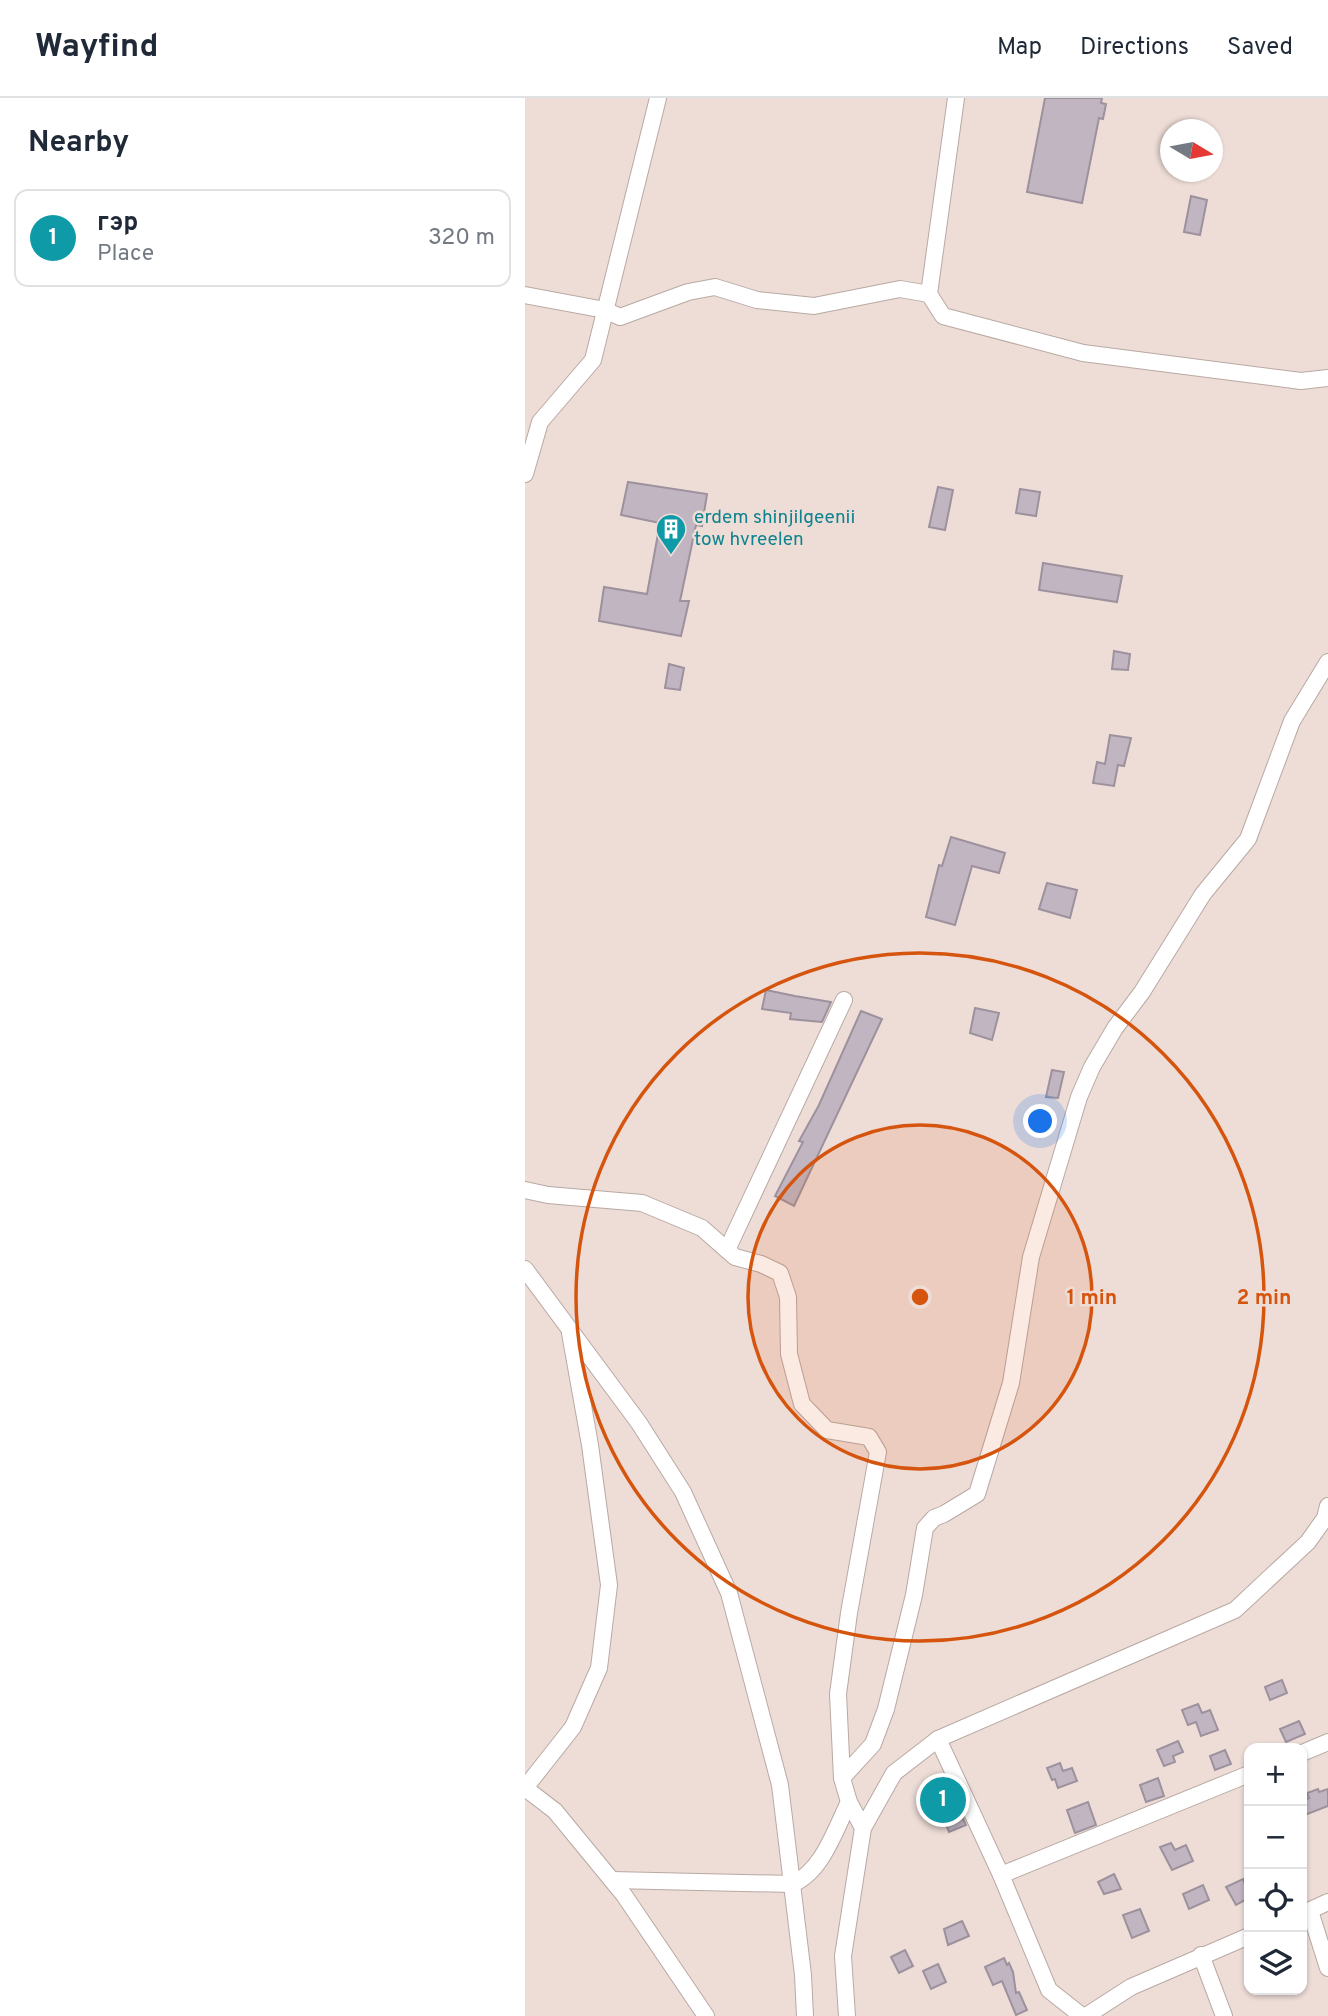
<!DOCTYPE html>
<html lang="en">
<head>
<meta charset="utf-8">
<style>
  :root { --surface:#fff; --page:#f2f2f3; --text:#1f2937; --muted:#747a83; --line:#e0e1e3; --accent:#2563eb }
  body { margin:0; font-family:Overpass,sans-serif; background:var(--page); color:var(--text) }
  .controls { position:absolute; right:21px; bottom:21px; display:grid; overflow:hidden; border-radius:14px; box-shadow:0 2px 5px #0004 }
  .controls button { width:63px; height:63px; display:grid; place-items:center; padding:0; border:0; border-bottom:2px solid var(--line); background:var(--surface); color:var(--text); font:35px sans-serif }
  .compass { position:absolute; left:635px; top:21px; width:63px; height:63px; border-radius:50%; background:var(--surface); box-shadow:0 2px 5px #0004; rotate:100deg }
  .you { position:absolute; left:516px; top:1024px; width:24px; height:24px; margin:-18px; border:5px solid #fff; border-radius:50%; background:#1a73e8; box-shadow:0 0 0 10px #1a73e833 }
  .badge { display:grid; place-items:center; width:46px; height:46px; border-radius:50%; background:var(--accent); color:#fff; font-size:23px; font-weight:700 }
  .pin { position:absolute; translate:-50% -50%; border:4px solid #fff; box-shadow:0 2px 7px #0006 }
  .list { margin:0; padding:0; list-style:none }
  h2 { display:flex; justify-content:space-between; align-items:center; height:91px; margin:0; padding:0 28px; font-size:30px }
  h2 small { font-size:23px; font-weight:400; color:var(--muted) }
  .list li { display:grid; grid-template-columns:46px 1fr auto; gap:21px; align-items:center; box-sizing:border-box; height:98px; margin:0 14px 14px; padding:0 14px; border:2px solid var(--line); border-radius:14px }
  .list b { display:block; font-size:26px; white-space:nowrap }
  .list p { margin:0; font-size:23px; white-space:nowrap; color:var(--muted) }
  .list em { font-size:23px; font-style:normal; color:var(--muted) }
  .icon { flex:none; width:38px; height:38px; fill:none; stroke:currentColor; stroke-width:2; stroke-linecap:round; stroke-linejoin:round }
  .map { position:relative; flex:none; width:803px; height:1918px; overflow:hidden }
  header { display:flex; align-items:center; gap:42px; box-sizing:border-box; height:98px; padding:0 35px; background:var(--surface); border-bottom:2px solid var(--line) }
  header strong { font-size:33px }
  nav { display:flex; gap:38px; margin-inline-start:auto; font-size:24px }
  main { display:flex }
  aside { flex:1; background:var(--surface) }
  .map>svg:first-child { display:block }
  .building { fill:#c0b5c1; stroke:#9c919c; stroke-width:2 }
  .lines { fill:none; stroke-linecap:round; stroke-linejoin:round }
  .minor-casing { stroke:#b9a9a3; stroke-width:18 }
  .minor { stroke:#fff; stroke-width:16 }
  .ring { fill:none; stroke:#d5540e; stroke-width:3.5 }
  .labels { text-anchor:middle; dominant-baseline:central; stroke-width:5; stroke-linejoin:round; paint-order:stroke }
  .culture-label { font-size:19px; fill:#0d838f; stroke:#eeddd7; text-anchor:start }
  .centre { fill:#d5540e; stroke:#eeddd7; stroke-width:3.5 }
  .ring-label { font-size:21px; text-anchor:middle; font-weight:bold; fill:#d5540e; stroke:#eeddd7; stroke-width:5; stroke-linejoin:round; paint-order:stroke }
</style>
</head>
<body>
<header>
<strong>Wayfind</strong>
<nav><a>Map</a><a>Directions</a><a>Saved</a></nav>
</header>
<main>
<aside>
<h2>Nearby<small></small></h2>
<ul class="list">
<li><span class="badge" style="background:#0f9aa8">1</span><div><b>гэр</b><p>Place</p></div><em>320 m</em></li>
</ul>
</aside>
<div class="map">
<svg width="803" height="1918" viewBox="0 0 803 1918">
  <rect width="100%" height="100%" fill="#eeddd7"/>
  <!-- building -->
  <g class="building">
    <polygon points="520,0 577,0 576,5 581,6 578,21 574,20 557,105 502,94"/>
    <polygon points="666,98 682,102 675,137 659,134"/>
    <polygon points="103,384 182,396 177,428 171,427 155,503 164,503 156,538 74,523 79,489 122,496 135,425 96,417"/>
    <polygon points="413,389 428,392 420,432 404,429"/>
    <polygon points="495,391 515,394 511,418 491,415"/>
    <polygon points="518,465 597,478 592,504 514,492"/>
    <polygon points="589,553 605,556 603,572 587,571"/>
    <polygon points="144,566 159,570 155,592 140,590"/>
    <polygon points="585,637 606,640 599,668 593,667 589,688 568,685 572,664 580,666"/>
    <polygon points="426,739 480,755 474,775 447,768 430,827 401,819 414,767 417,768"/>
    <polygon points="522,785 552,792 545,820 514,811"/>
    <polygon points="241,892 270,898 306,904 297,924 265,921 266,915 237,911"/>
    <polygon points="450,910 474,915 467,942 445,935"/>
    <polygon points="336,913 357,921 269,1108 250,1098 278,1044 274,1043 294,1007"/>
    <polygon points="527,972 539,974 533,1000 521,999"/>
    <polygon points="757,1582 762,1595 745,1602 740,1589"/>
    <polygon points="673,1606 677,1615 685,1612 693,1632 676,1638 671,1624 663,1627 657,1612"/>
    <polygon points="774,1623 780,1636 761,1644 755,1631"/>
    <polygon points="653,1643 658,1654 648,1658 650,1664 639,1668 632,1652"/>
    <polygon points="700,1652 706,1666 690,1672 685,1658"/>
    <polygon points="535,1665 538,1673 547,1670 552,1683 533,1690 530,1681 527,1682 522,1670"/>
    <polygon points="633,1680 639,1698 621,1704 615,1687"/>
    <polygon points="793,1691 794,1694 803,1691 803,1708 777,1718 777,1703 784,1700 782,1695"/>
    <polygon points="418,1695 424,1699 430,1712 433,1710 441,1727 424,1734 412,1703 413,1699"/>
    <polygon points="563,1704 571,1727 550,1735 542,1712"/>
    <polygon points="646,1745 650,1752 661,1747 668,1763 647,1772 635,1749"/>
    <polygon points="589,1776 596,1791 579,1796 573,1784"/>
    <polygon points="718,1781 724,1794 724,1800 711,1807 701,1789"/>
    <polygon points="678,1787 684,1802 664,1811 658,1796"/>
    <polygon points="615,1811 624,1833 607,1840 598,1817"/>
    <polygon points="437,1823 444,1838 423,1847 419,1831"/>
    <polygon points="380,1852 388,1868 374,1875 366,1859"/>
    <polygon points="479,1860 482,1867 484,1865 488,1874 491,1895 494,1894 502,1912 491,1917 477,1883 468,1887 460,1869"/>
    <polygon points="413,1866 421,1884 406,1891 398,1873"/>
  </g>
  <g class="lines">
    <!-- minor casing -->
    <g class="minor-casing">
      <g id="minor">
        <polyline points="431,0 404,196 418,218 558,255 776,283 803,280"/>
        <polyline points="0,197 80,212 95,219 163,194 190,189 232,202 289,208 375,191 404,196"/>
        <polyline points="0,376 15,324 68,262 133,0"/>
        <polyline points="0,1092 23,1097 117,1105 177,1130 210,1159 236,1166 255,1175 263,1199 264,1256 277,1306 302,1332 344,1339 353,1354 324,1515 313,1596 317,1680 324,1704 338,1730"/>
        <polyline points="202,1152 319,902"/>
        <polyline points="0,1171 114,1325 158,1394 204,1495 255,1687 278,1877 280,1918"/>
        <polyline points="413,1641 476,1777 524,1892 557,1918"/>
        <polyline points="777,1655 803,1644"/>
        <polyline points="317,1680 348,1646 361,1611 389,1497 400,1430 409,1420 419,1416 452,1396 486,1285 506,1159 554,999 567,969 590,930 617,894 678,796 723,741 767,623 803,564"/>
        <polyline points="0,1690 48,1629 74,1570 84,1487 65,1347 45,1235"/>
        <polyline points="0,1690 30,1713 99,1797 181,1918"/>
        <polyline points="476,1777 724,1676"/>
        <path d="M 87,1782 L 267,1786 C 297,1774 310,1732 324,1704"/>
        <polyline points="785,1813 803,1870"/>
        <polyline points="777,1816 803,1804"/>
        <polyline points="676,1857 699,1918"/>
        <polyline points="322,1918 318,1858 338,1730 369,1675 413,1641 710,1512 783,1444 800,1420 803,1408"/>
        <polyline points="561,1918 606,1889 724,1838"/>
      </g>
    </g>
    <!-- minor -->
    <use href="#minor" class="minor"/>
  </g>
  <!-- distance rings -->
  <circle cx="395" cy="1199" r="172" fill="#d5540e" fill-opacity=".12"/>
  <g class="ring">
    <circle cx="395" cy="1199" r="172"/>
    <circle cx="395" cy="1199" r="344"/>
  </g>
  <!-- icons -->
  <defs>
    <g id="building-pin" transform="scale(1.575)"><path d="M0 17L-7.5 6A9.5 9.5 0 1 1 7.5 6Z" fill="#0f9aa8" stroke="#eeddd7"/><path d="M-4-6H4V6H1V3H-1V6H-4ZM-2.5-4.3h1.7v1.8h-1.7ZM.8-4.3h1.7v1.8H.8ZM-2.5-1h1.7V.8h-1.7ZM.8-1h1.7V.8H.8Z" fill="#fff"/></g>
  </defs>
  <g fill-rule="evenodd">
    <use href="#building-pin" x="146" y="431"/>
  </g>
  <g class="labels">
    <!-- culture labels -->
    <g class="culture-label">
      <text x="169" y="420">erdem shinjilgeenii<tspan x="169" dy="22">tow hvreelen</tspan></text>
    </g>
  </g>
  <circle cx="395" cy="1199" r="10" class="centre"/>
  <g class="ring-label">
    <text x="567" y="1206">1 min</text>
    <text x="739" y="1206">2 min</text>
  </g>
</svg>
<div class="controls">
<button>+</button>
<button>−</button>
<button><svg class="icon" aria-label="locate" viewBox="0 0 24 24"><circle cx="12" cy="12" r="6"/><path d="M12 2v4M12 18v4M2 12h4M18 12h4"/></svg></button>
<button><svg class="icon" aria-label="layers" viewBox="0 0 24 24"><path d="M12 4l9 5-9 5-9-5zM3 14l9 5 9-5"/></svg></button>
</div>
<svg class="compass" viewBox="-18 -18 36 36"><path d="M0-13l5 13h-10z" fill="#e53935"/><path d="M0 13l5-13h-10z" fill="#747a83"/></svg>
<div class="you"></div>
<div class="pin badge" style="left:418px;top:1702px;background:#0f9aa8">1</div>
</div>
</main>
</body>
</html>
